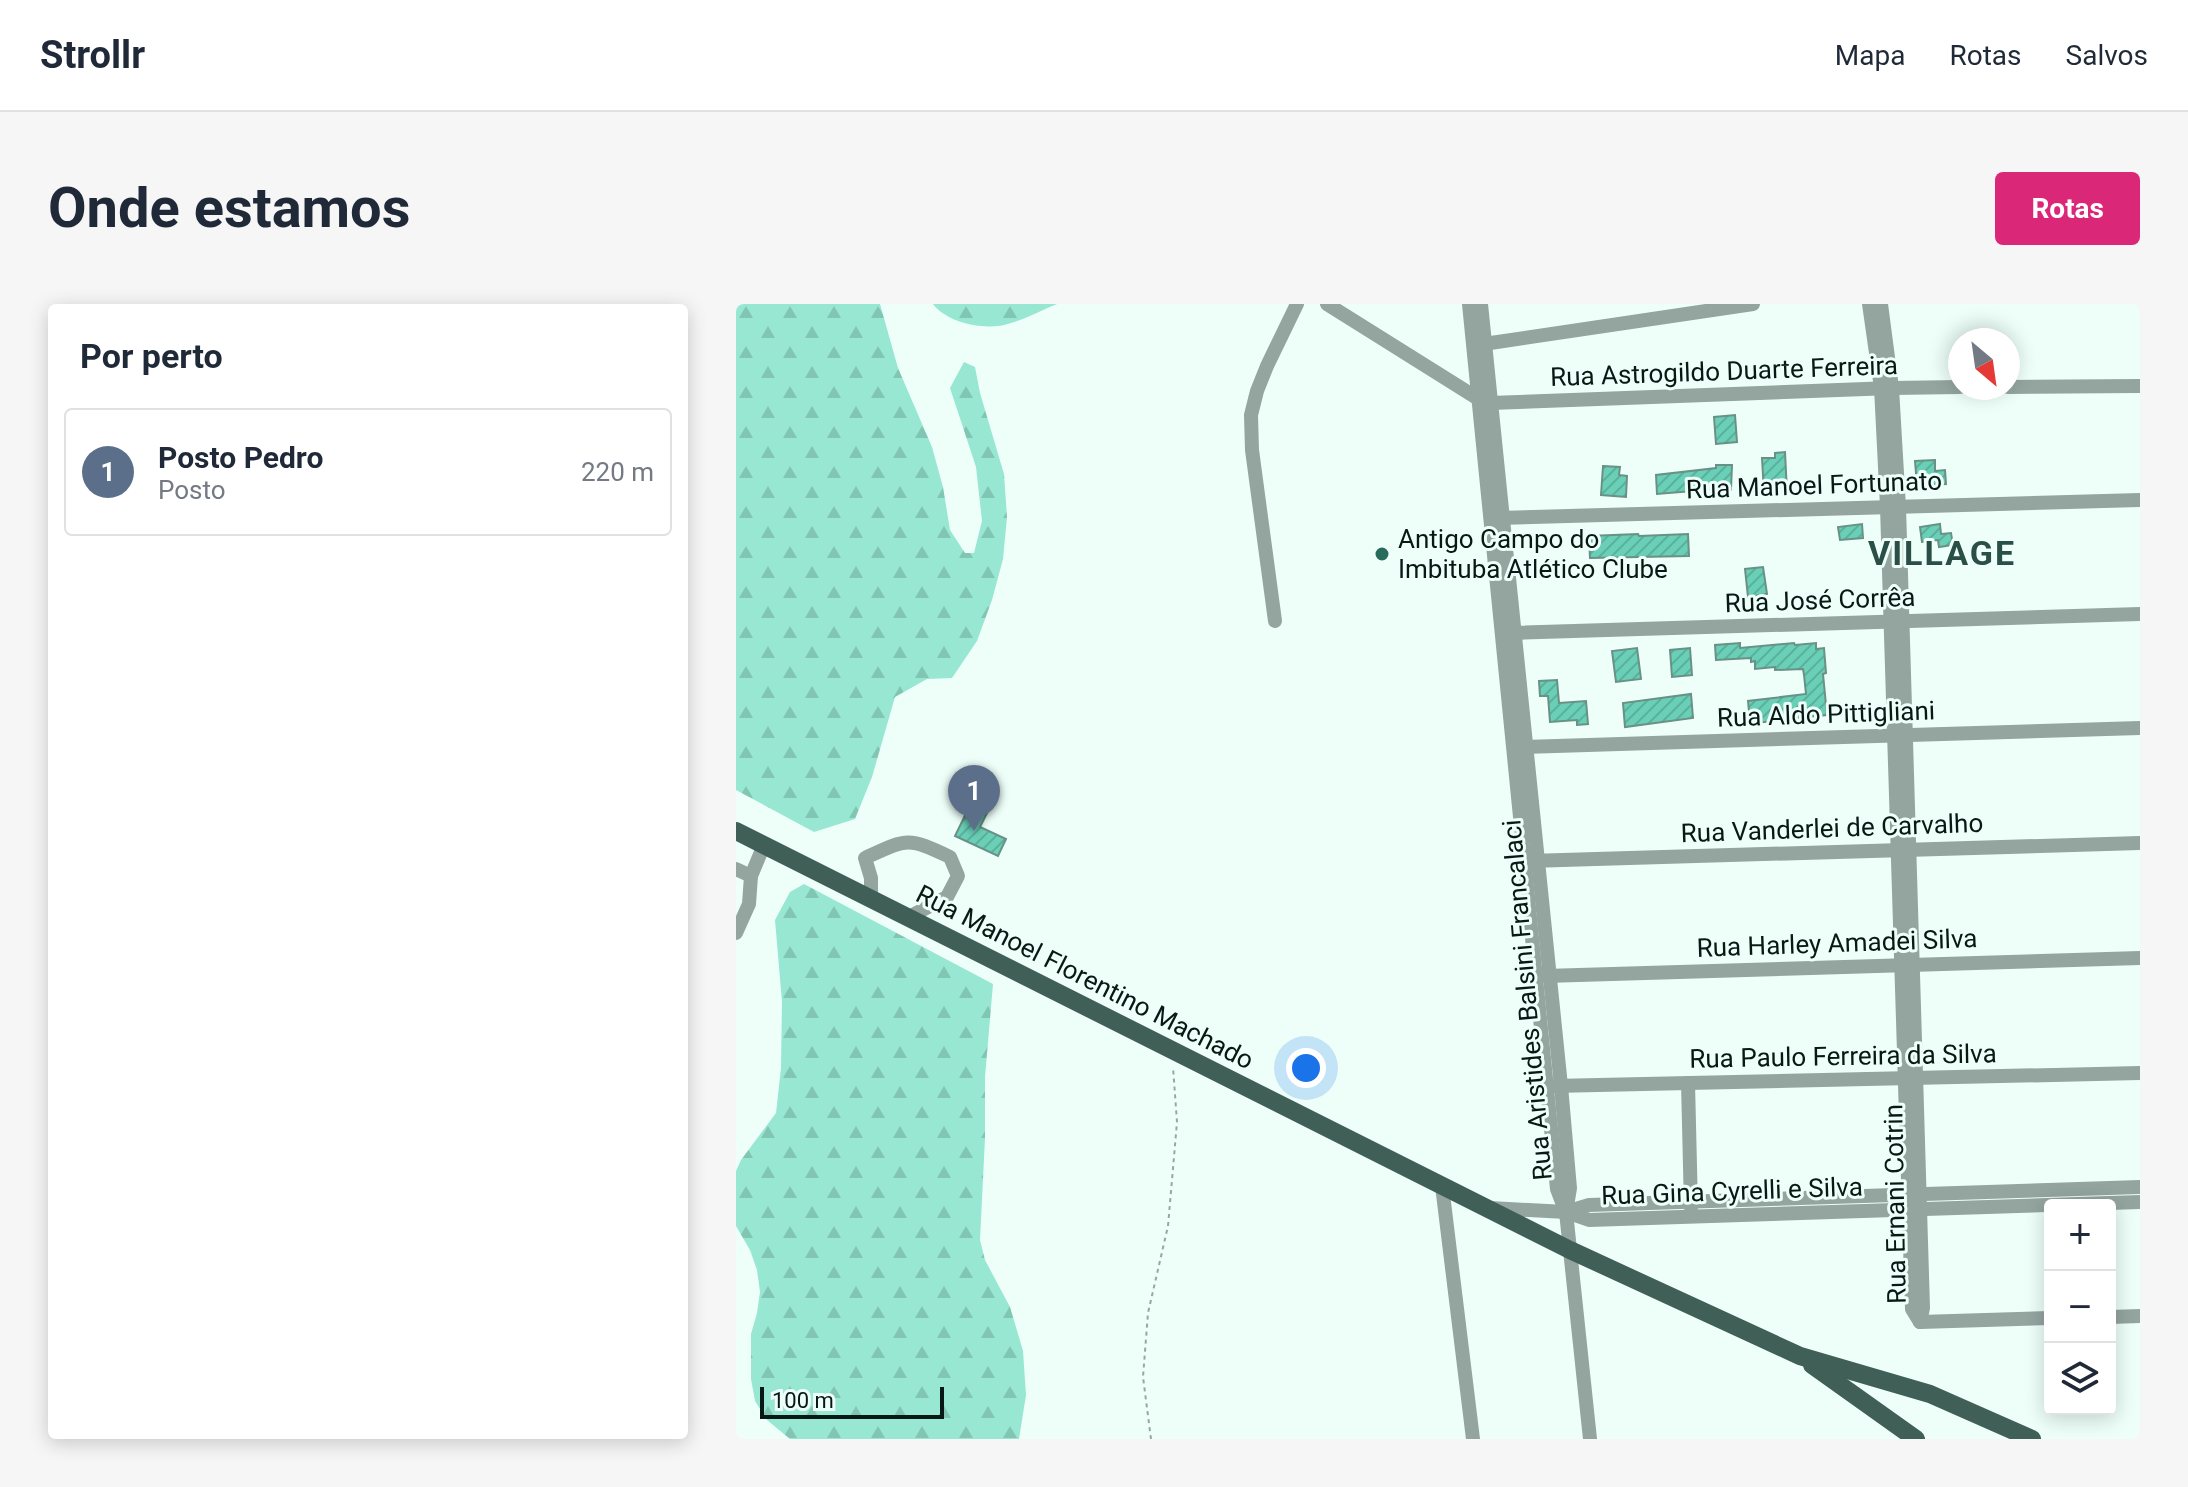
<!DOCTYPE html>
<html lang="pt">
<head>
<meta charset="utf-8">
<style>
  :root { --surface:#fff; --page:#f6f6f7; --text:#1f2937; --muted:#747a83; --line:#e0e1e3; --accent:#db2777 }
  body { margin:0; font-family:Roboto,sans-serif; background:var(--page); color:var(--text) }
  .controls { position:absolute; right:24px; bottom:24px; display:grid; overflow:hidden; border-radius:8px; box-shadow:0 4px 20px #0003 }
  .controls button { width:72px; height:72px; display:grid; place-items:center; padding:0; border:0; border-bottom:2px solid var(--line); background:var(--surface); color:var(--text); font:40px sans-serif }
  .compass { position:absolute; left:1212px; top:24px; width:72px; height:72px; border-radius:50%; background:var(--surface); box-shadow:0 4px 20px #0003; rotate:151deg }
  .scale { position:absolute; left:24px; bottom:20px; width:184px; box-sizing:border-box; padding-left:8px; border:4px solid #081814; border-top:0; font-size:22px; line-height:28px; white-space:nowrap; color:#081814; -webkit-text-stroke:6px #eefffa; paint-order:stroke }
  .you { position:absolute; left:570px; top:764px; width:28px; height:28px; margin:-20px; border:6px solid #fff; border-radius:50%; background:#1a73e8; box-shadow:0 0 0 12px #1a73e833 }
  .badge { display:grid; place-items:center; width:52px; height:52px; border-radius:50%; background:var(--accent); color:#fff; font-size:26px; font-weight:700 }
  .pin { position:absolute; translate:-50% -66px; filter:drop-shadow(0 2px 4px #0008) }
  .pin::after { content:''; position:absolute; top:42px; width:28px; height:24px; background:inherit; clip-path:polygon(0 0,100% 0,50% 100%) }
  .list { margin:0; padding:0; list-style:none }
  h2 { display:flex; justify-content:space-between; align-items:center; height:104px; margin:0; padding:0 32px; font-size:34px }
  h2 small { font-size:26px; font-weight:400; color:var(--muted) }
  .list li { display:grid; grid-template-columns:52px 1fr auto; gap:24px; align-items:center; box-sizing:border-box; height:128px; margin:0 16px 16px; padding:0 16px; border:2px solid var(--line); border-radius:8px }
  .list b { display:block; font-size:30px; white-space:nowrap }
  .list p { margin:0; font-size:26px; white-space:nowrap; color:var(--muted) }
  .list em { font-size:26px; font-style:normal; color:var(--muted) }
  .icon { flex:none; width:44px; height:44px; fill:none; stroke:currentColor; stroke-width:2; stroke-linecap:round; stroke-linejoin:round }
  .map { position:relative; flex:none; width:1404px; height:1135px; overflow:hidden; border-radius:8px }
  header { display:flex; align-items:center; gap:48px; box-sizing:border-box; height:112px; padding:0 40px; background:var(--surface); border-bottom:2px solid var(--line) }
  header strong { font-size:38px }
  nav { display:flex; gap:44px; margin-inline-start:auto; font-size:28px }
  .intro { display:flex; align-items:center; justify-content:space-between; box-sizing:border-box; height:192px; padding:0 48px }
  h1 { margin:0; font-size:56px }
  .button { padding:20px 36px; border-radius:8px; background:var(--accent); color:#fff; font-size:28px; font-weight:700 }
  main { display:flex; gap:48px; padding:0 48px }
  aside { flex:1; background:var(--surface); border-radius:8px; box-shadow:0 4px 20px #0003 }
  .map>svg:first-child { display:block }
  .forest { fill:url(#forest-firs) }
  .building { fill:url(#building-hatch); stroke:#699186; stroke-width:2 }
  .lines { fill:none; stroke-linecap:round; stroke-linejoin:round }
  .path { stroke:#96a7a2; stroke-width:2; stroke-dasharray:4 4; stroke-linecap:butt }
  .minor { stroke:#94a5a0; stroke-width:14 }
  .major { stroke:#405f57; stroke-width:18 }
  .poi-dot { fill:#286b5c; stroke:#eefffa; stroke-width:3 }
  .labels { text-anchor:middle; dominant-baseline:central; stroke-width:6; stroke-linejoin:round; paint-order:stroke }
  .street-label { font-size:26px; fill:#081814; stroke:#eefffa }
  .poi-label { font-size:26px; fill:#081814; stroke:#eefffa; text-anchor:start }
  .district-label { font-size:34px; font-weight:bold; letter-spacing:2px; fill:#294f46; stroke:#eefffa }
</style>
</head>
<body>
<header>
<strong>Strollr</strong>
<nav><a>Mapa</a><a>Rotas</a><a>Salvos</a></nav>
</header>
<div class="intro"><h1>Onde estamos</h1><a class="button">Rotas</a></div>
<main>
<aside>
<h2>Por perto<small></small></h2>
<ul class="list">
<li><span class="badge" style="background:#5c6f8a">1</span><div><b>Posto Pedro</b><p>Posto</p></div><em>220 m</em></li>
</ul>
</aside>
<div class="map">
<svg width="1404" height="1135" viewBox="0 0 1404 1135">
  <defs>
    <pattern id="forest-firs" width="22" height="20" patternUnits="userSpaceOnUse" patternTransform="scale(2)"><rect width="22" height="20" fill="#97e7d2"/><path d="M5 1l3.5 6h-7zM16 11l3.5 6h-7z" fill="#81c5b3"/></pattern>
    <pattern id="building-hatch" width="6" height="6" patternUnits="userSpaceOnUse" patternTransform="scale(2)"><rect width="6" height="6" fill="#6acfb7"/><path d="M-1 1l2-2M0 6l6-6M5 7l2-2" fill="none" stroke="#5ab19c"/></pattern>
  </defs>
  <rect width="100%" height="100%" fill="#eefffa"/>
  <!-- forest -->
  <g class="forest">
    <polygon points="0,0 144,0 162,64 196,143 207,183 214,226 229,249 238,249 246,217 240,163 214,84 228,58 239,63 244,89 268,170 271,213 267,255 256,296 241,337 216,374 191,375 159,393 136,473 119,515 78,528 0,486"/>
    <path d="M 197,0 L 321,0 C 304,7 286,17 268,21 C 246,26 210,18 197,0 Z"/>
    <polygon points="68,580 257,680 249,773 249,834 244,936 249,956 274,1003 287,1047 290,1091 283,1135 54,1135 31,1116 19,1097 15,1075 15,1030 21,1009 24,988 21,966 14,946 0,922 0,867 5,856 40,809 45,764 46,698 39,616 54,588"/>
  </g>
  <!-- building -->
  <g class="building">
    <polygon points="999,111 1001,138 980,140 978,113"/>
    <polygon points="1049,148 1051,188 1028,189 1026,154 1039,154 1039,149"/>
    <polygon points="1199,156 1199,167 1209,166 1210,180 1181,182 1179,157"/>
    <polygon points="980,161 996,161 995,186 970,186 921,190 920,171 980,164"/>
    <polygon points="867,162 884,163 883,171 891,172 890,193 865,191"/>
    <polygon points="1126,220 1127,234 1104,236 1102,223"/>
    <polygon points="1204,220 1205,230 1215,229 1217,241 1203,243 1202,236 1186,238 1184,223"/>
    <polygon points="902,230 903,232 952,230 953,252 854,254 853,232"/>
    <polygon points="1027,263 1031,290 1012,293 1009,265"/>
    <polygon points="1004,339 1004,344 1058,339 1059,341 1080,339 1080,345 1088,344 1090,369 1087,370 1091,411 1060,414 1060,416 1014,419 1012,397 1070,390 1068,371 1067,365 1039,366 1039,363 1019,365 1019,357 1015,358 1015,354 980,356 979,341"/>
    <polygon points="901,344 905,375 880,378 876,347"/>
    <polygon points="954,344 956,371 936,373 934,346"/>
    <polygon points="821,376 823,399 850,397 852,420 841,421 841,416 814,418 812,392 804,392 803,377"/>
    <polygon points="955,390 957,414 889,423 887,399"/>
    <polygon points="235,499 252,507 244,523 270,535 262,552 219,532"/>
  </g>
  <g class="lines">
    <!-- path -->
    <polyline class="path" points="415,1135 407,1073 412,1009 432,922 441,818 437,763"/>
    <!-- minor -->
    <g class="minor">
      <polyline points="591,0 741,94 754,99 1156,84 1224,83"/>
      <polyline points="733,0 821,885 829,906"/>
      <polyline points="745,0 825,782 834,884 830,908 854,1135"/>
      <polyline points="1133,0 1145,84 1151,203 1176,1005 1184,1018"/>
      <polyline points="1145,0 1156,84 1163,203 1187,1004 1184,1018"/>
      <polyline points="741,41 1017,0"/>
      <polyline points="1272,83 1404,82"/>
      <polyline points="761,214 1404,196"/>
      <polyline points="539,317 516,146 515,111 521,87 531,62 561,0"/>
      <polyline points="773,329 1404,310"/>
      <polyline points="785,443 1404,424"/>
      <polyline points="793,557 1404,539"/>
      <polyline points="0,565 15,572"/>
      <path d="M 135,595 L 135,574 L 129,554 C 172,534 171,533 214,553 L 222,572 L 211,593 L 173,613"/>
      <polyline points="0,629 13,600 15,572 28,541"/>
      <polyline points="809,672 1404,654"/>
      <polyline points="952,779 955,904"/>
      <polyline points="817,782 1404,769"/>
      <polyline points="706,882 737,1135"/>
      <polyline points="754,904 830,908 853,901 1404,883"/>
      <polyline points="830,908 853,916 1404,898"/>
      <polyline points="1374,1013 1404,1012"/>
      <polyline points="1184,1018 1314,1014"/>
    </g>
    <!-- major -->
    <g class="major">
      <polyline points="0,527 834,946 1064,1052 1194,1090 1296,1135"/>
      <polyline points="1076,1061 1180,1135"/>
    </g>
  </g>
  <!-- markers -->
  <circle class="poi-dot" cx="646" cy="250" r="8"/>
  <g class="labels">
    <!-- street labels -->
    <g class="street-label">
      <text transform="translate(988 67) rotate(-2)">Rua Astrogildo Duarte Ferreira</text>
      <text transform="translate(1078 181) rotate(-2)">Rua Manoel Fortunato</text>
      <text transform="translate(1084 296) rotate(-2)">Rua José Corrêa</text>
      <text transform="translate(1090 410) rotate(-2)">Rua Aldo Pittigliani</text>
      <text transform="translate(1096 524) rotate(-2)">Rua Vanderlei de Carvalho</text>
      <text transform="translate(1101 639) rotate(-2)">Rua Harley Amadei Silva</text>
      <text transform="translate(349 673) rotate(27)">Rua Manoel Florentino Machado</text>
      <text transform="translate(791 696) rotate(-95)">Rua Aristides Balsini Francalaci</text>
      <text transform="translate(1107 752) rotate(-1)">Rua Paulo Ferreira da Silva</text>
      <text transform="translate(996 887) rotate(-2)">Rua Gina Cyrelli e Silva</text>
      <text transform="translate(1159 900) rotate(-91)">Rua Ernani Cotrin</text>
    </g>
    <!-- poi labels -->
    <g class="poi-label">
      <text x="662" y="235">Antigo Campo do<tspan x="662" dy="30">Imbituba Atlético Clube</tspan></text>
    </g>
    <!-- district labels -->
    <g class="district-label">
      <text x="1206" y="249">VILLAGE</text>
    </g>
  </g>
</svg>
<div class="controls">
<button>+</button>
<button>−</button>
<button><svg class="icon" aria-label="layers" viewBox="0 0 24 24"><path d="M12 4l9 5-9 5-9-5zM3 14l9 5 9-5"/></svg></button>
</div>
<svg class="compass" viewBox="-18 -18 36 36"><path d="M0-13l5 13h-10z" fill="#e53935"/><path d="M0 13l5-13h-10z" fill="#747a83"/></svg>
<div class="scale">100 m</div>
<div class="you"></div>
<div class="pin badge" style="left:238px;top:527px;background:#5c6f8a">1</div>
</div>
</main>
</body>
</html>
